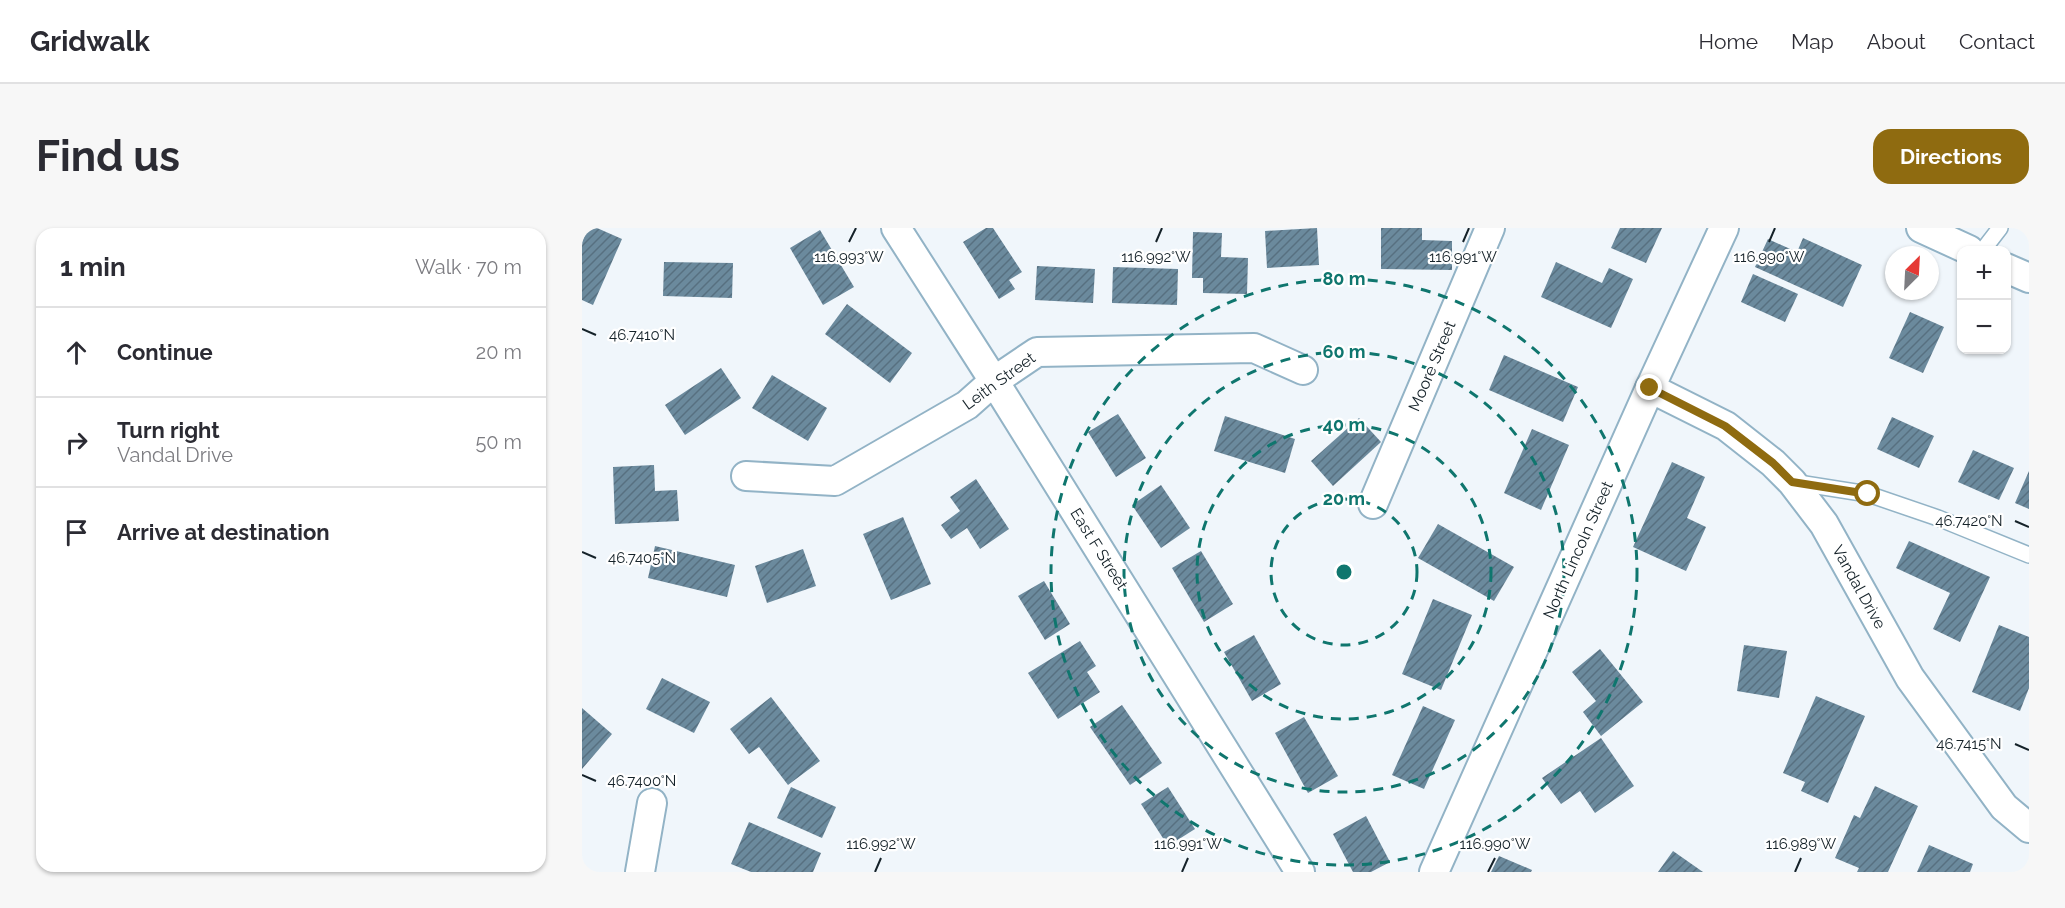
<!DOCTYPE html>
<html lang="en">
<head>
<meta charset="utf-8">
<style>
  :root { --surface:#fff; --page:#f7f7f7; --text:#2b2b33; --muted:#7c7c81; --line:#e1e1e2; --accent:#8f6b10 }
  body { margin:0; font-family:Raleway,sans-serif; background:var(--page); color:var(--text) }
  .controls { position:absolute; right:18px; top:18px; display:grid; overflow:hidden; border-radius:12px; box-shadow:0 2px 4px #0004 }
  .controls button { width:54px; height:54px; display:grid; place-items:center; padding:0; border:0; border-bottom:2px solid var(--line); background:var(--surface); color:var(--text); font:30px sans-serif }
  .compass { position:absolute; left:1303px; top:18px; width:54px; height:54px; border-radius:50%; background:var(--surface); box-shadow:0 2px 4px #0004; rotate:24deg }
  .stop { position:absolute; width:18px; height:18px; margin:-14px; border:4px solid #8f6b10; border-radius:50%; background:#fff }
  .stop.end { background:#8f6b10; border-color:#fff; box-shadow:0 2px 6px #0008 }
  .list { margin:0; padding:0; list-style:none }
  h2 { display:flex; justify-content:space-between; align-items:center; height:78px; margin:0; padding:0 24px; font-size:26px }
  h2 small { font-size:20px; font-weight:400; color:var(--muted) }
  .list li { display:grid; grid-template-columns:39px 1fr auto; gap:18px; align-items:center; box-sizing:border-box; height:90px; padding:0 24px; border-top:2px solid var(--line) }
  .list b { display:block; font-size:22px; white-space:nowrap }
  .list p { margin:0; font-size:20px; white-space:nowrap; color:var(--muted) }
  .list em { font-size:20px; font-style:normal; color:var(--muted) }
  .icon { flex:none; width:33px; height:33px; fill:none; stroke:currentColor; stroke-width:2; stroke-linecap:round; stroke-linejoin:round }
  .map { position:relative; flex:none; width:1447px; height:644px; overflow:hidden; border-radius:18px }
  header { display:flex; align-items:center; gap:36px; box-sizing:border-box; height:84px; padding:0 30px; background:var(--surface); border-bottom:2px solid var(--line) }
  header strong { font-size:28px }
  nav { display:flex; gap:33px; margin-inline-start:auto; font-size:21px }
  .intro { display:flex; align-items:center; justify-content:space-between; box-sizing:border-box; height:144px; padding:0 36px }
  h1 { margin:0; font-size:42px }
  .button { padding:15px 27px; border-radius:18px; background:var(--accent); color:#fff; font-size:21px; font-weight:700 }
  main { display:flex; gap:36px; padding:0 36px }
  aside { flex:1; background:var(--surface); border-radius:18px; box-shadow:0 2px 4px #0004 }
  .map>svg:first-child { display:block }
  .building { fill:url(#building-hatch) }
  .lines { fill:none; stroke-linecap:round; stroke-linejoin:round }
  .service-casing { stroke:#92b3c6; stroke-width:18 }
  .minor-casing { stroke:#92b3c6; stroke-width:32 }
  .service { stroke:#fff; stroke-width:15 }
  .minor { stroke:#fff; stroke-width:28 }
  .route { stroke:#8f6b10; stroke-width:8 }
  .ticks { fill:none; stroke:#152229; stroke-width:2 }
  .ring { fill:none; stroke:#0f766e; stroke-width:3; stroke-dasharray:10 8 }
  .labels { text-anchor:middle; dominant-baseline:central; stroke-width:4.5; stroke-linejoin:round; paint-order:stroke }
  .street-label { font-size:16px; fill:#152229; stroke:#fff }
  .ticks-label { font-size:15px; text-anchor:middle; fill:#152229; stroke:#fff; stroke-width:4.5; stroke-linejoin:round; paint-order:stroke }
  .centre { fill:#0f766e; stroke:#fff; stroke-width:3 }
  .ring-label { font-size:18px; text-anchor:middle; font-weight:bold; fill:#0f766e; stroke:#fff; stroke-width:4.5; stroke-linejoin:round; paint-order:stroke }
</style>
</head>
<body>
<header>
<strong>Gridwalk</strong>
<nav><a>Home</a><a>Map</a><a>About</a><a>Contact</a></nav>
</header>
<div class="intro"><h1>Find us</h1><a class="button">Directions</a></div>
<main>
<aside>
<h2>1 min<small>Walk · 70 m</small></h2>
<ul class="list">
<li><svg class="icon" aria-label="ahead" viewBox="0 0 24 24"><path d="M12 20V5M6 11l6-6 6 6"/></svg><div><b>Continue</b></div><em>20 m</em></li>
<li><svg class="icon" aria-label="right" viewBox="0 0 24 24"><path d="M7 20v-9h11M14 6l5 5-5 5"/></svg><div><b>Turn right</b><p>Vandal Drive</p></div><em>50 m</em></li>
<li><svg class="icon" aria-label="arrive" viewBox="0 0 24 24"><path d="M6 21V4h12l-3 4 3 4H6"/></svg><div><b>Arrive at destination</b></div></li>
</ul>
</aside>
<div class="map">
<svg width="1447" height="644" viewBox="0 0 1447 644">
  <defs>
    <pattern id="building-hatch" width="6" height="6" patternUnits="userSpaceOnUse" patternTransform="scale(1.5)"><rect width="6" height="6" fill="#6b8a9d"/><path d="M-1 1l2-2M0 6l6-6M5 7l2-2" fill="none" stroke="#577080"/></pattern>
  </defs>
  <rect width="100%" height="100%" fill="#f0f6fb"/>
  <!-- building -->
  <g class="building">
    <polygon points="6,0 15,0 40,11 11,77 0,72 0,14"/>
    <polygon points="404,0 411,0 440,44 427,52 433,61 417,71 381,14"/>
    <polygon points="735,0 737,37 685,40 683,3"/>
    <polygon points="799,0 840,0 840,12 870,13 870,42 799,41"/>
    <polygon points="1038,0 1080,0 1064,35 1029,20"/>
    <polygon points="238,2 272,59 241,77 208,20"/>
    <polygon points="611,4 640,5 639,29 666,30 665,66 621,65 621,50 610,50"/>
    <polygon points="1221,10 1280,37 1261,79 1173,39 1186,11 1215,24"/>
    <polygon points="82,34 151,35 150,70 81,68"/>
    <polygon points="974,34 1020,55 1027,40 1051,51 1029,100 959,69"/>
    <polygon points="455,38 513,41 511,75 453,72"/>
    <polygon points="531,39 596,41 595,77 530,75"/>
    <polygon points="1171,46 1216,66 1203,94 1159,74"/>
    <polygon points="265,76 330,125 308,155 243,106"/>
    <polygon points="1328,84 1362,99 1341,145 1307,130"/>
    <polygon points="922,127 996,159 981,194 907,162"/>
    <polygon points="139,140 159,170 103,207 83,177"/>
    <polygon points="190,147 245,180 226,213 170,180"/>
    <polygon points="536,186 564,230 534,249 506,204"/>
    <polygon points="643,188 713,211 703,245 632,223"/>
    <polygon points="1310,189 1352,208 1337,240 1295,221"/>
    <polygon points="777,190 799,214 751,258 729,233"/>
    <polygon points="950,201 987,217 959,282 922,265"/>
    <polygon points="1391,222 1432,240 1417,272 1376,254"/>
    <polygon points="1090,234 1123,249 1105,290 1124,299 1104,343 1051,319"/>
    <polygon points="72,237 73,263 95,262 97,293 33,296 31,239"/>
    <polygon points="1447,243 1447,281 1433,275"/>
    <polygon points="394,251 427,301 398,321 385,300 369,311 359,297 378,283 368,269"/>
    <polygon points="579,257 608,300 579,320 550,277"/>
    <polygon points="321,289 349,356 309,372 281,306"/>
    <polygon points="856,296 932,339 912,373 836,330"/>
    <polygon points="1327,313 1408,349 1378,414 1351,401 1368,365 1314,340"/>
    <polygon points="73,318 153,337 145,369 66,350"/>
    <polygon points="221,321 234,358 185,375 173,338"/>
    <polygon points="619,323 651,376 622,394 590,340"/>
    <polygon points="462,353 488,396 463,412 436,368"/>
    <polygon points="851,371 890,387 859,462 820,446"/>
    <polygon points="1417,397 1447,409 1447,460 1438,483 1390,464"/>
    <polygon points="672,407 699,456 670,473 642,424"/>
    <polygon points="498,413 514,438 505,444 518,464 476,491 446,445"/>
    <polygon points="1162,417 1205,423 1197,470 1155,463"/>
    <polygon points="1018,421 1061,474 1019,508 1001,484 1014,473 990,444"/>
    <polygon points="80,450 128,474 112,505 64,481"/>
    <polygon points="1234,468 1283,488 1246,575 1219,563 1223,554 1201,545"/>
    <polygon points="189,469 238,533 206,557 177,519 167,526 148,501"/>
    <polygon points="540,477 580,535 548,557 508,499"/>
    <polygon points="841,478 873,492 842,561 810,547"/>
    <polygon points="0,480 30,506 0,541"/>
    <polygon points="722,489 756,548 726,565 693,505"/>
    <polygon points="1019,510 1052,558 1013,585 998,563 979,576 960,550"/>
    <polygon points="1293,558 1336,578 1306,644 1275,644 1277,640 1253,630 1272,587 1278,590"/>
    <polygon points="209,559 254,579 240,610 195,590"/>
    <polygon points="586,559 613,601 586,618 559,576"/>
    <polygon points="784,588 808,634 789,644 771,644 751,606"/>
    <polygon points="167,594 239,625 231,644 169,644 149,636"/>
    <polygon points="1347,617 1391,636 1388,644 1335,644"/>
    <polygon points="1091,623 1121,644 1076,644"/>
    <polygon points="917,628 950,642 949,644 909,644"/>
  </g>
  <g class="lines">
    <!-- service casing -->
    <g class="service-casing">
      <g id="service">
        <polyline points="1401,22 1418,0"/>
        <polyline points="1210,254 1286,266 1356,290 1447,327"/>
      </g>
    </g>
    <!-- minor casing -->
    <g class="minor-casing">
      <g id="minor">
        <polyline points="314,0 412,153 718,644"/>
        <polyline points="1339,0 1387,22"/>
        <polyline points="1424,40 1447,50"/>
        <polyline points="1068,160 1144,198 1191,235 1210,254 1242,296 1328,450 1422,579 1447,600"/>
        <polyline points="164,248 253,253 385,177 412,153 455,124 672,120 721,142"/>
        <polyline points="791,276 908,0"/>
        <polyline points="58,644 70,575"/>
        <polyline points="852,644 1068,160 1142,0"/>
      </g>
    </g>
    <!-- service -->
    <use href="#service" class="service"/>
    <!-- minor -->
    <use href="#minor" class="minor"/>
  </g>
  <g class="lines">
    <!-- route -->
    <polyline class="route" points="1068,160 1143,198 1191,235 1210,254 1286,266"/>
  </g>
  <!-- ticks -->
  <path class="ticks" d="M 267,14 L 274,0M 574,14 L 580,0M 881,14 L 887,0M 1187,14 L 1193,0M 0,101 L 14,107M 1433,293 L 1447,299M 0,324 L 14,330M 1433,516 L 1447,522M 0,547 L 14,553M 293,644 L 299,630M 600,644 L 606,630M 906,644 L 913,630M 1213,644 L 1219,630"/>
  <!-- distance rings -->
  <g class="ring">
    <circle cx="762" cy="344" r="73"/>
    <circle cx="762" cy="344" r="147"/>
    <circle cx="762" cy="344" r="220"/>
    <circle cx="762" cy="344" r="293"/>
  </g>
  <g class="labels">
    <!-- street labels -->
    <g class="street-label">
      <text transform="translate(850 138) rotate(-67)">Moore Street</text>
      <text transform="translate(417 153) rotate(-36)">Leith Street</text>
      <text transform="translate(517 321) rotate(58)">East F Street</text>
      <text transform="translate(996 322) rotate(-66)">North Lincoln Street</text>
      <text transform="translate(1277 359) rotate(61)">Vandal Drive</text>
    </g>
  </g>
  <g class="ticks-label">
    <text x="267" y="34">116.993°W</text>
    <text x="574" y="34">116.992°W</text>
    <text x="881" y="34">116.991°W</text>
    <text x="1187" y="34">116.990°W</text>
    <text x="60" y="112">46.7410°N</text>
    <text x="1387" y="298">46.7420°N</text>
    <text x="60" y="335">46.7405°N</text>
    <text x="1387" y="521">46.7415°N</text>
    <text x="60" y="558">46.7400°N</text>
    <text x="299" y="621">116.992°W</text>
    <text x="606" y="621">116.991°W</text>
    <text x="913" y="621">116.990°W</text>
    <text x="1219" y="621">116.989°W</text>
  </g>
  <circle cx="762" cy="344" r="9" class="centre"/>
  <g class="ring-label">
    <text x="762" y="57">80 m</text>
    <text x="762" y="130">60 m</text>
    <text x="762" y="203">40 m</text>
    <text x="762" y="277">20 m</text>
  </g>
</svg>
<div class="controls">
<button>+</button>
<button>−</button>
</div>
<svg class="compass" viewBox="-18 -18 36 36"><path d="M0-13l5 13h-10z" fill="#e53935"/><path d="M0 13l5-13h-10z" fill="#7c7c81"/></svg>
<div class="stop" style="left:1286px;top:266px"></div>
<div class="stop end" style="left:1068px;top:160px"></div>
</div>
</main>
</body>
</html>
